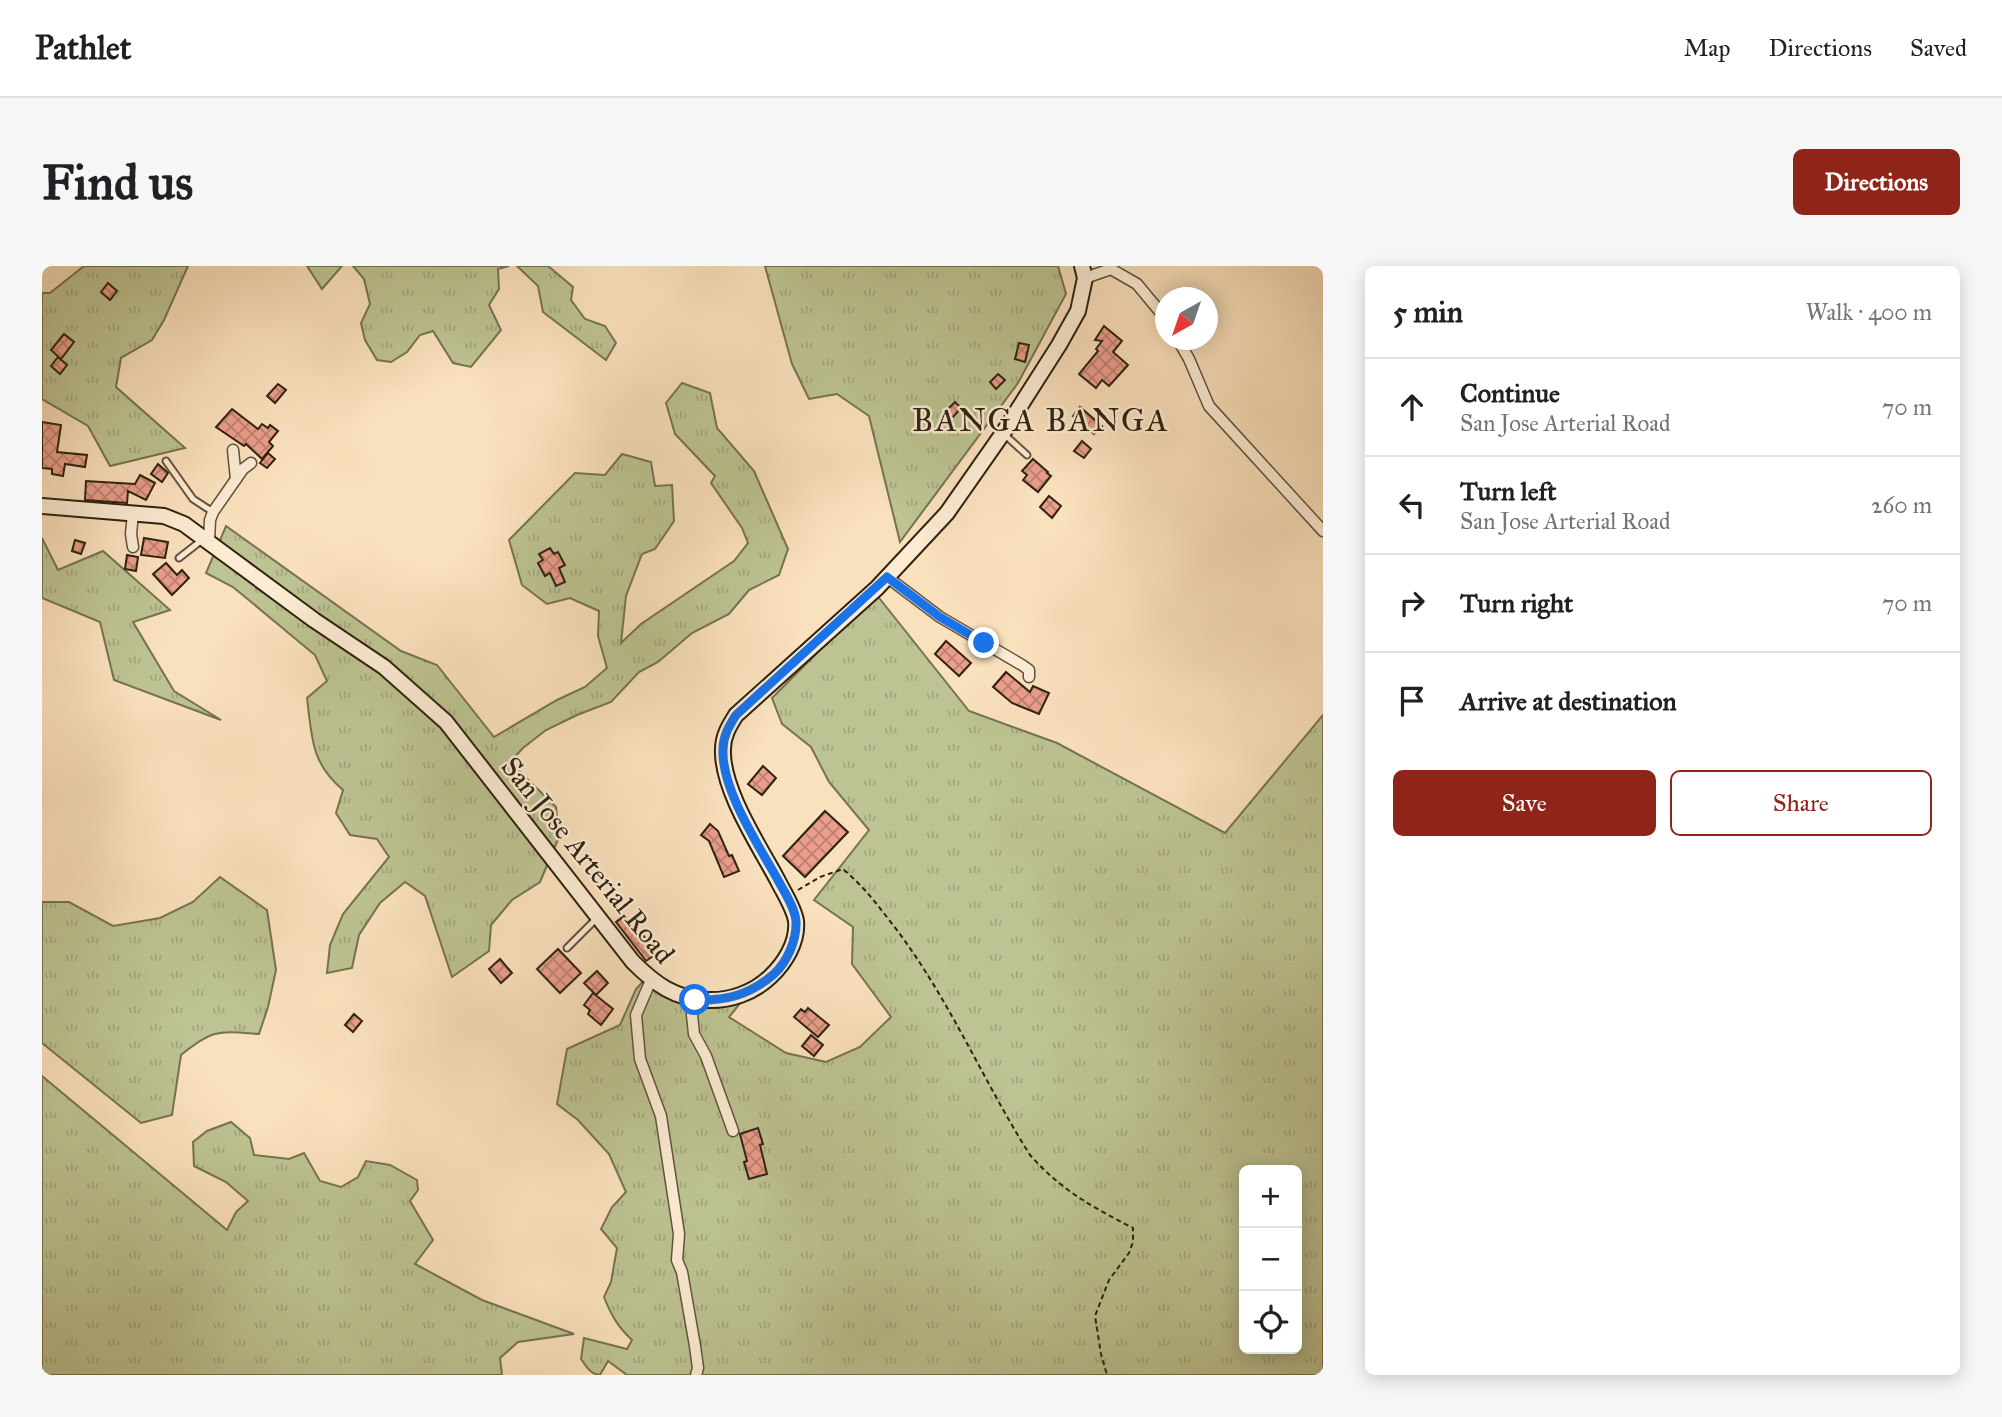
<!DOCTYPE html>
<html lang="en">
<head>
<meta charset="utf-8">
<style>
  :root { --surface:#fff; --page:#f6f6f6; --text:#202124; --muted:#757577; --line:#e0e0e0; --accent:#8f2418 }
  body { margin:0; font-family:"IM FELL Great Primer",serif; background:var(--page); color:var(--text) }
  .controls { position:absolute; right:21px; bottom:21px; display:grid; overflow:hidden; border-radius:10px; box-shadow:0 4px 18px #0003 }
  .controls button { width:63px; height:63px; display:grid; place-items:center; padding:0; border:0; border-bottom:2px solid var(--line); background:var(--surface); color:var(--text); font:35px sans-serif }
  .compass { position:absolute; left:1113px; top:21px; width:63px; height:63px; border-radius:50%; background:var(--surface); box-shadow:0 4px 18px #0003; rotate:220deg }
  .stop { position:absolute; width:21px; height:21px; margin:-16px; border:5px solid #1a73e8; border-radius:50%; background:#fff }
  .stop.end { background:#1a73e8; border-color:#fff; box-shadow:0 2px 7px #0008 }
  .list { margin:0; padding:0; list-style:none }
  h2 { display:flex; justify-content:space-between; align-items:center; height:91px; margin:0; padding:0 28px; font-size:30px }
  h2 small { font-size:23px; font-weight:400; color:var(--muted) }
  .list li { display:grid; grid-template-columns:46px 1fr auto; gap:21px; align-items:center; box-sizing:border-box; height:98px; padding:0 28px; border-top:2px solid var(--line) }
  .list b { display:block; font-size:26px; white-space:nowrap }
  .list p { margin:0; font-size:23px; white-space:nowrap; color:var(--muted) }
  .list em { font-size:23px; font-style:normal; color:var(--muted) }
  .actions { display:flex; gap:14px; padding:21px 28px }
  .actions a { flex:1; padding:16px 0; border:2px solid var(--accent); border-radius:10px; text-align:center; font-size:24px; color:var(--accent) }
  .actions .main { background:var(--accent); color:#fff }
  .icon { flex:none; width:38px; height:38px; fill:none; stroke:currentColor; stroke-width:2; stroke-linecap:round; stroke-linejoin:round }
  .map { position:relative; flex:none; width:1281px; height:1109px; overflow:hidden; border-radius:10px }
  header { display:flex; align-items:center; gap:42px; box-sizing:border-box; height:98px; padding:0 35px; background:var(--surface); border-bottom:2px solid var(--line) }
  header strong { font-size:33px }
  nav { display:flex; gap:38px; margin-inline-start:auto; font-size:24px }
  .intro { display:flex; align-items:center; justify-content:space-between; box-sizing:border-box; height:168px; padding:0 42px }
  h1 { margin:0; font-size:49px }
  .button { padding:18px 32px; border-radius:10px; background:var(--accent); color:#fff; font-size:24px; font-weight:700 }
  main { display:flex; gap:42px; padding:0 42px }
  aside { flex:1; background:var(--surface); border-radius:10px; box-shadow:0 4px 18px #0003 }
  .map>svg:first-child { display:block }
  .grass { fill:url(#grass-tufts); stroke:#767252; stroke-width:2; fill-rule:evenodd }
  .building { fill:url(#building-cross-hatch); stroke:#2f2211; stroke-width:2 }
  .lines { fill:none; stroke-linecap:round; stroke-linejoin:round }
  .lane-casing { stroke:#62523c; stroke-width:9 }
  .street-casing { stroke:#62523c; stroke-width:13 }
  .secondary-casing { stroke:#2f2211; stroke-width:18 }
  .path { stroke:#2f2211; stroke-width:2; stroke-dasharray:5 3.5; stroke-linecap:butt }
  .lane { stroke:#fcecd4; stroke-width:5 }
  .street { stroke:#fcecd4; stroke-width:10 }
  .secondary { stroke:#fcecd4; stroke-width:14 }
  .route { stroke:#1a73e8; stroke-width:9 }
  .labels { text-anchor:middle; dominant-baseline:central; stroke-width:5; stroke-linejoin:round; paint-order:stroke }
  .street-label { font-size:28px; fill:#2f2211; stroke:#fcecd4 }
  .quarter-label { font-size:32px; letter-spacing:2px; fill:#2f2211; stroke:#fcecd4 }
</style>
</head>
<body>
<header>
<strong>Pathlet</strong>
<nav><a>Map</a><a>Directions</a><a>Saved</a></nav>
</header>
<div class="intro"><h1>Find us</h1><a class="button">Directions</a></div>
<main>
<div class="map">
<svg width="1281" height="1109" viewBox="0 0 1281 1109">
  <defs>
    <pattern id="grass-tufts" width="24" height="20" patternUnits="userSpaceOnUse" patternTransform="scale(1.75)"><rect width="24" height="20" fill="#bdc392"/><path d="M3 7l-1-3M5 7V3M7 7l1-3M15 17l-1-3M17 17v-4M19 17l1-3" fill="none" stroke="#a3a77d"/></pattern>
    <pattern id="building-cross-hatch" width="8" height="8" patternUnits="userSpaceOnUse" patternTransform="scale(1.75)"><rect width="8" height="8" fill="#ea9e8b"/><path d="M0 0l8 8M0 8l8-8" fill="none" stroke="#be8070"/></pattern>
  </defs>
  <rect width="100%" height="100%" fill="#fae1bd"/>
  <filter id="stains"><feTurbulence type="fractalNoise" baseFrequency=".00286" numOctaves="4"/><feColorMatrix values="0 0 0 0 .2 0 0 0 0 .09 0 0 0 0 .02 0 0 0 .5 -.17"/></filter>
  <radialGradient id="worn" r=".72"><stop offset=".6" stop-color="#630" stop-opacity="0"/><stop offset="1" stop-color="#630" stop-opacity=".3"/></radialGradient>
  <!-- grass -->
  <g class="grass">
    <polygon points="42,0 146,0 122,54 110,74 79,92 74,121 143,182 68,200 46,160 0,133 0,27 8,27"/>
    <polygon points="265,0 300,0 280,23"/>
    <polygon points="311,0 467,0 456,3 457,23 447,39 459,64 429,101 411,97 391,65 378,69 365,86 349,96 335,94 323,74 319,57 328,38 322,13"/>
    <polygon points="475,0 506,0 531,21 529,34 543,53 563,60 574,77 564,94 501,46 496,20"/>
    <polygon points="723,0 1016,0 1024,28 976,117 858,276 827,150 795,128 767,133 750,98"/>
    <path d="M 640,117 L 668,127 L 675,162 L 712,205 L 746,283 L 737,309 L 707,324 L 687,348 L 650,367 L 616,396 L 597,406 L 569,436 L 535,449 L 504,464 L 481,482 L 468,496 L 514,541 L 517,571 L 498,616 L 470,634 L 449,659 L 447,685 L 410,711 L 383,630 L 363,616 L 338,637 L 317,669 L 310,702 L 285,707 L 288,679 L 301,648 L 347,591 L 335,573 L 308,569 L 294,547 L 301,524 C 269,497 270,472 265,432 L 285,415 L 273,389 L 191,321 L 164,307 L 184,260 L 359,385 L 395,399 L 452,471 L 515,434 L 543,421 L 565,402 L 556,370 L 557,345 L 528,332 L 505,338 L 480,319 L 467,274 L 533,207 L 563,209 L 580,188 L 609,196 L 613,220 L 630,219 L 632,255 L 613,283 L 600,288 L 584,330 L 579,377 L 599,358 L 692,295 L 706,277 L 700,262 L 669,217 L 673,210 L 633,168 L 624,137 Z"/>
    <polygon points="0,272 16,304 61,285 128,344 91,356 132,425 179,454 72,414 58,356 0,332"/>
    <path d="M 834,328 L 927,445 L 1015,477 L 1183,567 L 1281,449 L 1281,1109 L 585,1109 L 566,1095 L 558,1109 C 548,1108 544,1100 539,1093 L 542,1072 L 585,1083 L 590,1074 C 576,1061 569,1049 562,1031 L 569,1016 L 575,982 L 559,963 L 570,941 L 584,926 L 567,888 L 536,854 L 515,838 L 525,783 L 578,759 L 594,723 L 606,710 L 653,734 L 708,725 L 687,751 L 744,787 L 784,796 L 818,781 L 849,751 L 810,698 L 811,661 L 772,634 L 827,564 L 787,516 L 769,481 L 740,458 L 730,432 ZM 1202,904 L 1255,904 L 1255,1083 L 1202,1083 Z"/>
    <path d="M 178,611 L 225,644 L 234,704 L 226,741 L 217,768 C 176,765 171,763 139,789 L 130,849 L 99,857 L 0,777 L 0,636 L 27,636 L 71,660 L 118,652 L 151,636 Z"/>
    <polygon points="0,810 185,964 194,946 206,935 184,916 152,900 151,876 165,865 189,856 208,872 212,889 247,893 262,887 278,915 299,921 316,911 324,895 348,899 375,914 376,924 368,935 391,974 373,998 440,1034 532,1068 476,1076 458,1092 460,1109 0,1109"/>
  </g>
  <!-- building -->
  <g class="building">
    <polygon points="66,17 75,25 68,34 59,26"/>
    <polygon points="1062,60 1080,75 1071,86 1086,99 1067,120 1060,114 1054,122 1037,108 1056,85 1054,83 1060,75 1053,74"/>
    <polygon points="22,68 32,76 19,93 9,84"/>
    <polygon points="977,77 987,79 983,96 973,93"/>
    <polygon points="16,91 25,99 18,108 9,100"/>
    <polygon points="956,108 963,114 954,123 948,116"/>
    <polygon points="236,118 244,124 233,137 225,130"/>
    <polygon points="913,136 919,142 910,152 903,146"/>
    <polygon points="1038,141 1060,160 1052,168 1031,150"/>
    <polygon points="190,143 216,163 220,158 226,162 228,159 236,165 227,176 231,180 220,193 204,178 202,180 174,161"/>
    <polygon points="0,156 19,159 15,186 45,189 43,201 23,198 21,210 10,208 10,203 0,202"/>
    <polygon points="1040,175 1049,183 1042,192 1032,185"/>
    <polygon points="226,187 233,193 225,202 218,197"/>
    <polygon points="991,193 1006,206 1005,207 1009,210 996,226 981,214 985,209 980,205"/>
    <polygon points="116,198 126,207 120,216 109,208"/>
    <polygon points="98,209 113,217 104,234 86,225 85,237 43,234 44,215 93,218"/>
    <polygon points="1007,230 1019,240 1010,252 998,241"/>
    <polygon points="102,272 126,276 123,292 99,289"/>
    <polygon points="33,274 43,277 39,288 30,285"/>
    <polygon points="508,282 512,288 516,286 523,299 517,302 523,316 514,320 508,307 503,310 496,297 501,294 497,288"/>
    <polygon points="85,289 96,291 94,305 83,303"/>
    <polygon points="124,297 135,309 140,304 147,312 130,329 111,308"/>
    <polygon points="904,375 929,397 917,410 893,388"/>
    <polygon points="964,406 988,426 991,420 1007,427 997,448 970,437 951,421"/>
    <polygon points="721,500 734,512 720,529 706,518"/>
    <polygon points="783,545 806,566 763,611 741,590"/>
    <polygon points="668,558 676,565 687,590 690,589 697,605 682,611 667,575 659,569"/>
    <polygon points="582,650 596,668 599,666 614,688 604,695 574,656"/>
    <polygon points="516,683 539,707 518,727 495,703"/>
    <polygon points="458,693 470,707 459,717 447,703"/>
    <polygon points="555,705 566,717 554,729 542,717"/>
    <polygon points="551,727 571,743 559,759 546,748 548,744 542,739"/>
    <polygon points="766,742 787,759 776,771 752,751 759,743 763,746"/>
    <polygon points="312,748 320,755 311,766 303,759"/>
    <polygon points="769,769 781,779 772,790 760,780"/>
    <polygon points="716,862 721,878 718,879 725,908 707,913 702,896 705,895 698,868"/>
  </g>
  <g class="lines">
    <!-- lane casing -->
    <g class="lane-casing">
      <g id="lane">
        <polyline points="963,169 985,189"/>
        <polyline points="124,195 151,233 171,246"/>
        <polyline points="137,292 160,274"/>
        <polyline points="525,682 556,651"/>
      </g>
    </g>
    <!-- street casing -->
    <g class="street-casing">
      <g id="street">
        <polyline points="1043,12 1069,3 1095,18 1124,53"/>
        <polyline points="1136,74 1147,93 1167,140 1281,265"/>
        <polyline points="191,184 194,213"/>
        <polyline points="167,275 168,254 171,246 201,203 209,197"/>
        <polyline points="91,281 89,268 91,247"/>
        <polyline points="845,311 898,351 980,399 987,404 987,411"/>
        <polyline points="609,714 594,749 598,793 619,850 637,968 635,994 640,1006 653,1080 656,1102 654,1109"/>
        <polyline points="653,734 650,749 652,768 664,790 691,865"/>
      </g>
    </g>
    <!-- secondary casing -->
    <g class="secondary-casing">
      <path id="secondary" d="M 0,240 L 122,250 L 142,258 L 272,354 L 342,401 L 404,456 L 591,696 C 613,718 633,733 665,734 C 688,735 711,727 728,711 C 743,697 756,676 754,655 C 752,642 742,627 736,615 C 718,581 679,523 681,483 C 681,470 687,460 694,449 L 835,322 L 905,247 L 961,167 L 1017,79 L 1036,45 L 1043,12 L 1040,0"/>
    </g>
    <!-- path -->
    <path class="path" d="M 756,624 L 778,611 L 801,603 C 821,620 835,638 851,659 C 906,730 940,813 988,889 C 1019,924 1050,941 1091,962 L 1091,976 L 1087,987 L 1067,1014 L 1053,1050 L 1059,1088 L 1065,1109"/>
    <!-- lane -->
    <use href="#lane" class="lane"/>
    <!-- street -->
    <use href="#street" class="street"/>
    <!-- secondary -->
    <use href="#secondary" class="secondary"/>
  </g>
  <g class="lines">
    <!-- route -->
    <path class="route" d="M 653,734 C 684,735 708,729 732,708 C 745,696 755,674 754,655 C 753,642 743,627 737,616 C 718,581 679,524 681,483 C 681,470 687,460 694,449 L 845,311 L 898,351 L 942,377"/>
  </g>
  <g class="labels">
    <!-- street labels -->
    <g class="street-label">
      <text transform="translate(546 594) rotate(51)">San Jose Arterial Road</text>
    </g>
    <!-- quarter labels -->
    <g class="quarter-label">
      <text x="999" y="154">BANGA BANGA</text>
    </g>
  </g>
  <rect width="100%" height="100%" filter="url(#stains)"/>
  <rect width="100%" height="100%" fill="url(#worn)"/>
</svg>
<div class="controls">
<button>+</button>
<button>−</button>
<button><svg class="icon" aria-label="locate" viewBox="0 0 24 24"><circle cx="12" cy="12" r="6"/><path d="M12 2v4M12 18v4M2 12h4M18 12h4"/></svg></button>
</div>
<svg class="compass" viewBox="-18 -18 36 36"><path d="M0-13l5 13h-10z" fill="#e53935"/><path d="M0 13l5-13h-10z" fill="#757577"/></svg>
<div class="stop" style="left:653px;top:734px"></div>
<div class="stop end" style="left:942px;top:377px"></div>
</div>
<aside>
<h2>5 min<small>Walk · 400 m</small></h2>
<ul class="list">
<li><svg class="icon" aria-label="ahead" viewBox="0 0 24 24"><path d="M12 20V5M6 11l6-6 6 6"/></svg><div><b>Continue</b><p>San Jose Arterial Road</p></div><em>70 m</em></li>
<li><svg class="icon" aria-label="left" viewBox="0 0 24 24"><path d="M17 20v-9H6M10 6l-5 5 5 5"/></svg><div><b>Turn left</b><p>San Jose Arterial Road</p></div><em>260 m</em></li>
<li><svg class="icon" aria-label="right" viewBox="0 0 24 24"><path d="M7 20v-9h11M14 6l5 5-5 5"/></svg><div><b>Turn right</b></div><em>70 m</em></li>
<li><svg class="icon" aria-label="arrive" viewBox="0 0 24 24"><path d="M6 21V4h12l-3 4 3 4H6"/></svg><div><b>Arrive at destination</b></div></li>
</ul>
<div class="actions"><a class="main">Save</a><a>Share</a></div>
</aside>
</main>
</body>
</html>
